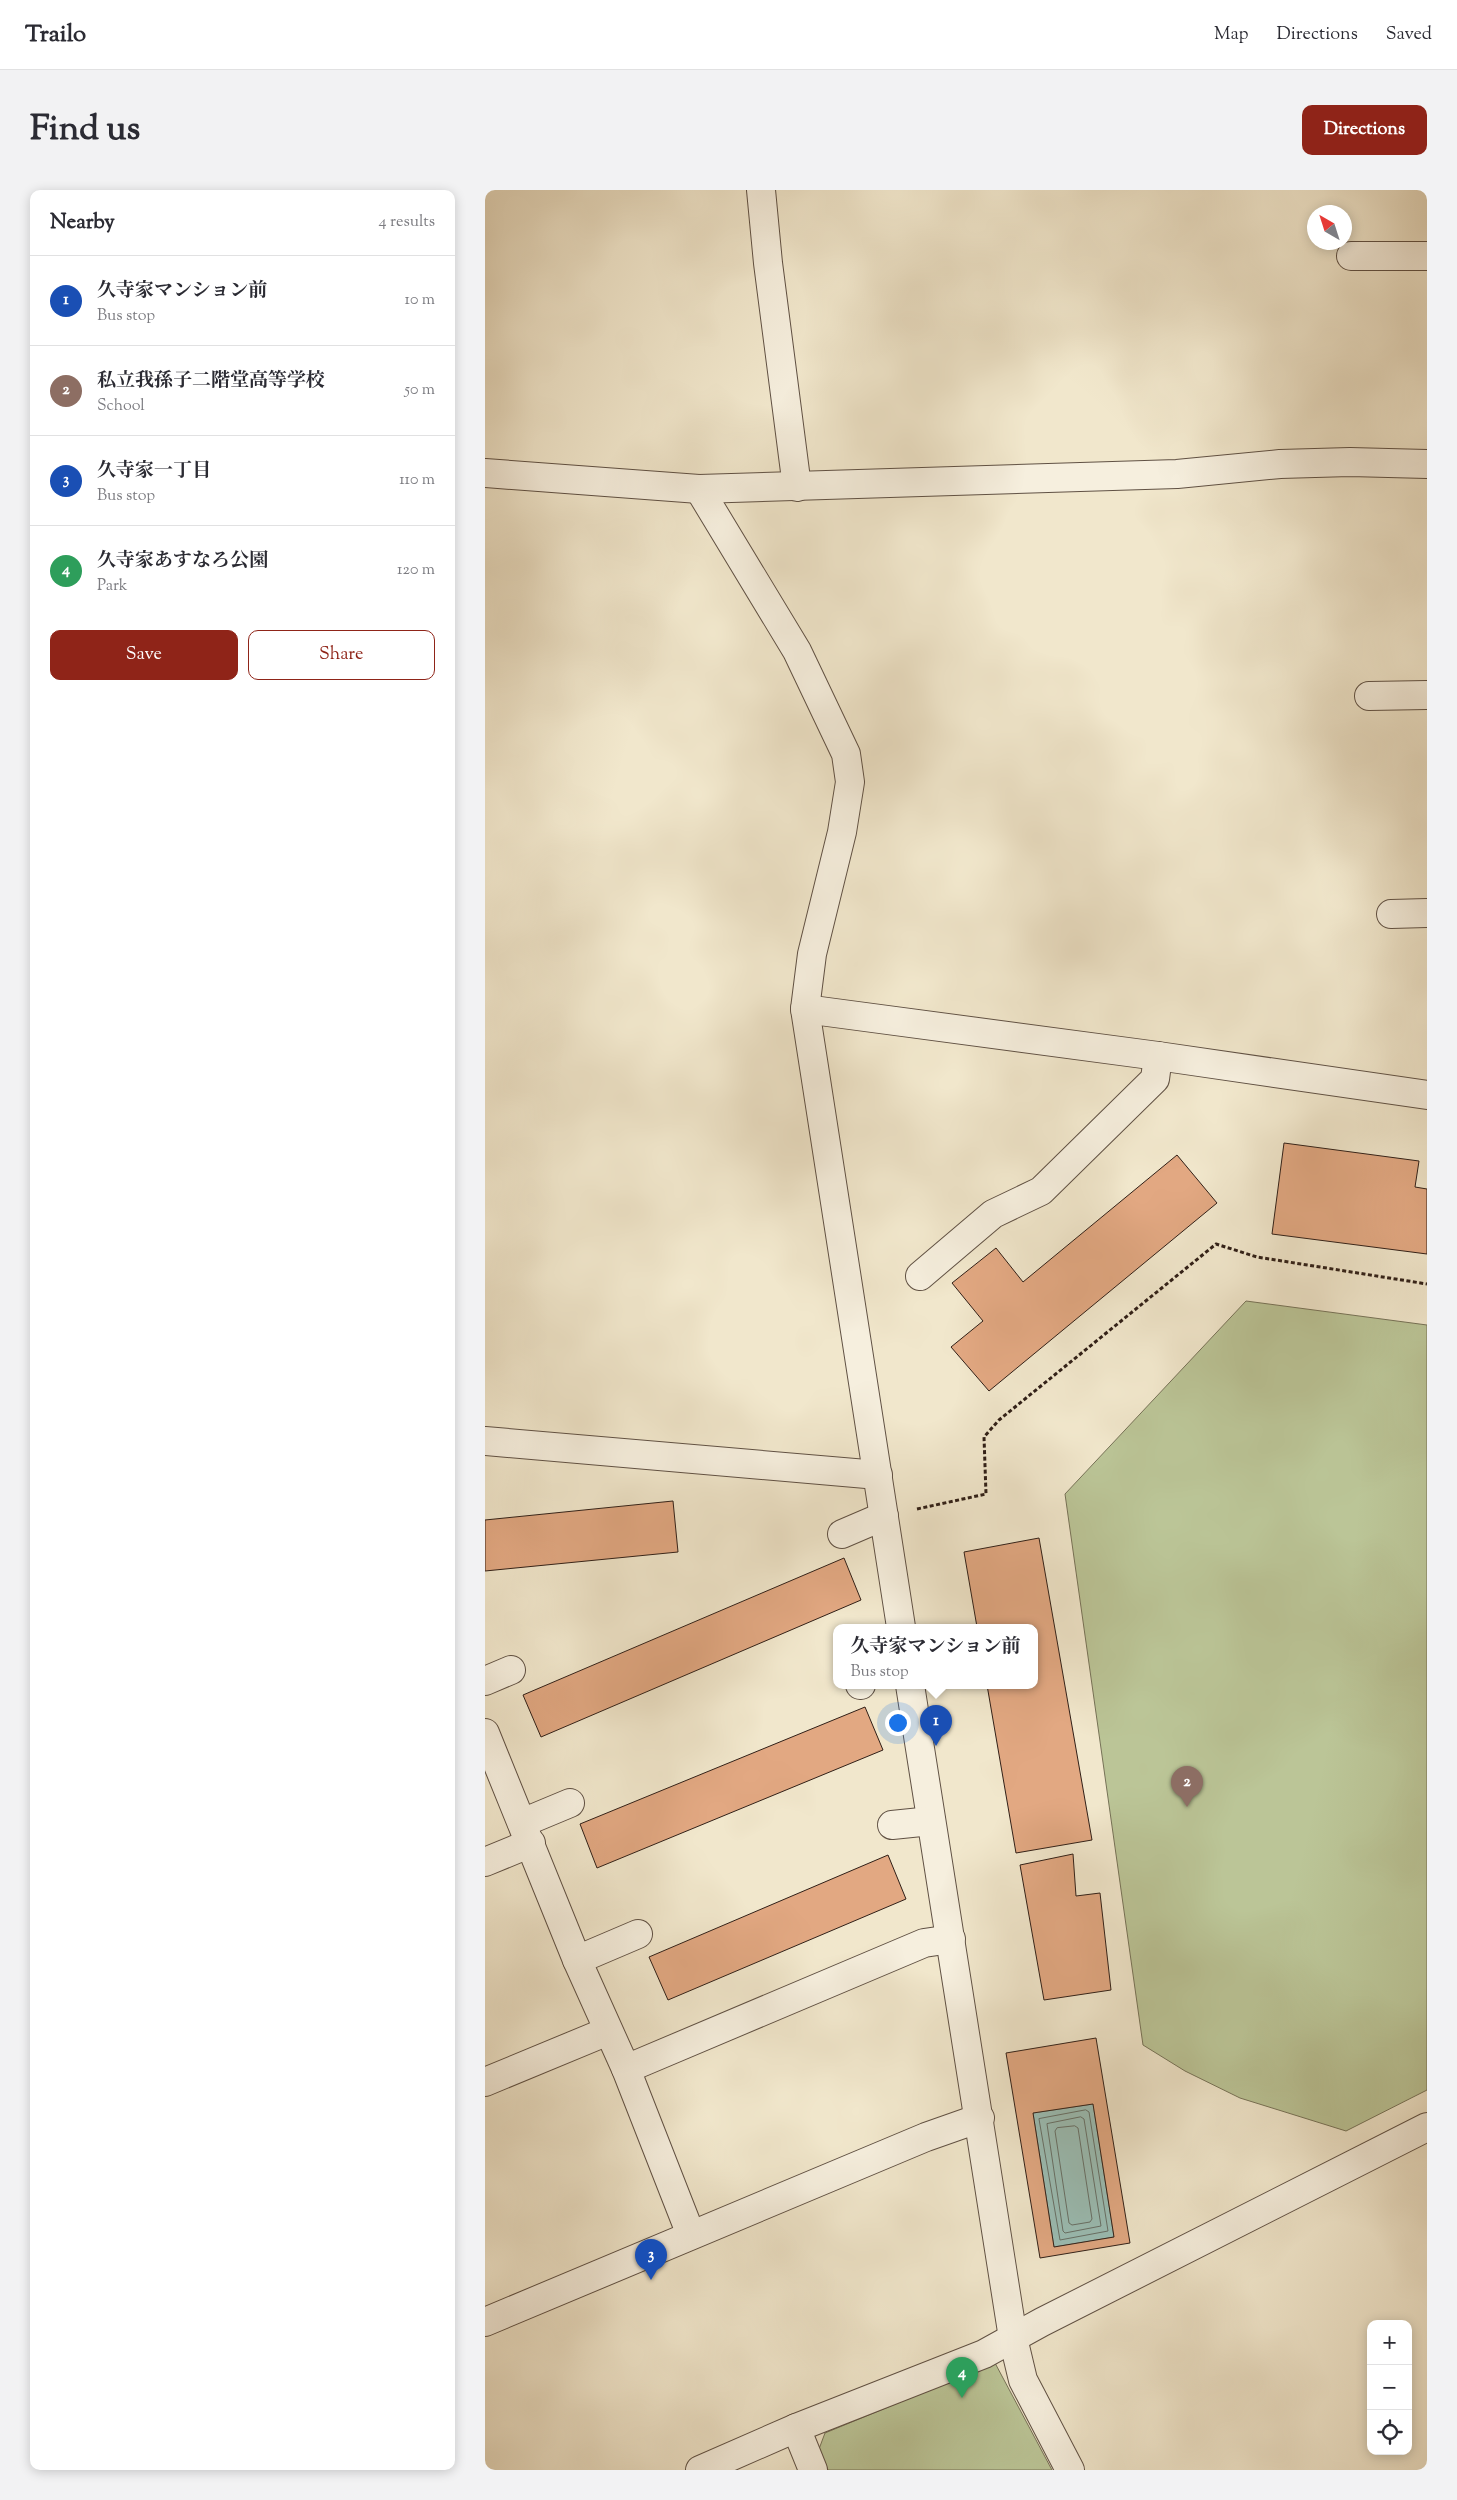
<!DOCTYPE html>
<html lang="en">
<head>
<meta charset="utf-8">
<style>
  :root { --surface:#fff; --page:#f2f2f3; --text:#2b2b33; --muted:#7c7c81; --line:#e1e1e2; --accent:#8f2418 }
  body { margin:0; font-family:"Sorts Mill Goudy","Noto Serif JP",serif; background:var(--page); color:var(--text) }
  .controls { position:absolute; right:15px; bottom:15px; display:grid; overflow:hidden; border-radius:10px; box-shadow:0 2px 12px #0003 }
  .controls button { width:45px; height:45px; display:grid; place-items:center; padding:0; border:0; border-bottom:1px solid var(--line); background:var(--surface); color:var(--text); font:25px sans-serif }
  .compass { position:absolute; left:822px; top:15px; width:45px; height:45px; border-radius:50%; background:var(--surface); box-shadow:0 2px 12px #0003; rotate:321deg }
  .you { position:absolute; left:412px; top:1532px; width:18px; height:18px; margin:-12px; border:4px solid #fff; border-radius:50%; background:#1a73e8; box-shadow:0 0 0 8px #1a73e833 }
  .badge { display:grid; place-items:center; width:32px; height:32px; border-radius:50%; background:var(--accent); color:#fff; font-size:16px; font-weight:700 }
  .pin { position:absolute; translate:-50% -41px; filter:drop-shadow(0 1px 2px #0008) }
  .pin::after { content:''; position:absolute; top:26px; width:18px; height:15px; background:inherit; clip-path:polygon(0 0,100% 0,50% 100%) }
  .popup { position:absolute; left:348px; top:1434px; width:205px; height:65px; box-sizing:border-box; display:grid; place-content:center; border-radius:10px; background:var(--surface); filter:drop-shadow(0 1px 4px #0005); font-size:16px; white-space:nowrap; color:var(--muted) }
  .popup b { font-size:19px; color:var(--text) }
  .popup::after { content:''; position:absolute; left:50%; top:100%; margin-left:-10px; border:10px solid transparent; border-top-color:var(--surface) }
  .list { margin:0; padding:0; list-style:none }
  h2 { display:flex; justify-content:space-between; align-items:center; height:65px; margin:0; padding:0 20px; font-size:21px }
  h2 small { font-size:16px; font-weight:400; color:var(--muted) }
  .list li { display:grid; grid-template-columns:32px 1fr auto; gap:15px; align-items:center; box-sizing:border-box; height:90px; padding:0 20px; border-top:1px solid var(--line) }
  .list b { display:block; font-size:19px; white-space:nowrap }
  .list p { margin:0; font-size:16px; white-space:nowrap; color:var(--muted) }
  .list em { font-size:16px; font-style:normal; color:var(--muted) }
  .actions { display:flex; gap:10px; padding:15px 20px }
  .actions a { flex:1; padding:11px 0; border:1px solid var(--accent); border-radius:10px; text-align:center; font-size:18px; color:var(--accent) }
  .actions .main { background:var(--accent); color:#fff }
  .icon { flex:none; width:28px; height:28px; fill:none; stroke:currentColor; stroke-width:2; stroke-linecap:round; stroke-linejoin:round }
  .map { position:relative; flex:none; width:942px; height:2280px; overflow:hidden; border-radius:10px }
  header { display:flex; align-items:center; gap:30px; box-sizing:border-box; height:70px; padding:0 25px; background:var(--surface); border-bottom:1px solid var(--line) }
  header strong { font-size:24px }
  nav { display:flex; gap:28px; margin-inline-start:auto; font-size:18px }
  .intro { display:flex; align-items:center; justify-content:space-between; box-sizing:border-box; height:120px; padding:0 30px }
  h1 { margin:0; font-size:35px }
  .button { padding:12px 22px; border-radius:10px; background:var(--accent); color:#fff; font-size:18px; font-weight:700 }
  main { display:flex; gap:30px; padding:0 30px }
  aside { flex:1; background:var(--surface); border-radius:10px; box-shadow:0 2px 12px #0003 }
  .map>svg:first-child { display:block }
  .green { fill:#bbc597; stroke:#767257 }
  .water { fill:#9bc0b8; stroke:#708078 }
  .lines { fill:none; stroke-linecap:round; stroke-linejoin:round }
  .shore { stroke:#667068; stroke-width:1 }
  .building { fill:#e2a882; stroke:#301f17; fill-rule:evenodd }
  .minor-casing { stroke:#605144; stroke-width:30 }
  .path { stroke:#301f17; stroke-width:3; stroke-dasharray:4 2.5; stroke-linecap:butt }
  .minor { stroke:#f6efde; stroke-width:28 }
</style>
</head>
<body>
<header>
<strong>Trailo</strong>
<nav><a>Map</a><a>Directions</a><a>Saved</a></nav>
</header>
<div class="intro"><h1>Find us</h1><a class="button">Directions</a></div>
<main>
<aside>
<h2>Nearby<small>4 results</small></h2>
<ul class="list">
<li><span class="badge" style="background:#1a4fb4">1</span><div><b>久寺家マンション前</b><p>Bus stop</p></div><em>10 m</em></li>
<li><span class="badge" style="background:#8d6e63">2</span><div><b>私立我孫子二階堂高等学校</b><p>School</p></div><em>50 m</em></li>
<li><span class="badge" style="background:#1a4fb4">3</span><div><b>久寺家一丁目</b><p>Bus stop</p></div><em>110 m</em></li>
<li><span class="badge" style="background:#2e9e5b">4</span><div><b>久寺家あすなろ公園</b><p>Park</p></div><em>120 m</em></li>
</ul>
<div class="actions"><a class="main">Save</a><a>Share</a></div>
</aside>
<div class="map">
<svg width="942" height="2280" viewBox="0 0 942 2280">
  <rect width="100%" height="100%" fill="#f1e7cc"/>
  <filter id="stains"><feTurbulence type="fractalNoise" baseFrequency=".004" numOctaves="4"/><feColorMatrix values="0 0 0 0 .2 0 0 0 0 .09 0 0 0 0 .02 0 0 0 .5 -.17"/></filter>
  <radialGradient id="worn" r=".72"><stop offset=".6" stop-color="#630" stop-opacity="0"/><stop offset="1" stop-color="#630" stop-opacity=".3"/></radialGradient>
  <!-- green -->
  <g class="green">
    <polygon points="761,1111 942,1135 942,1900 861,1941 755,1908 700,1881 658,1855 580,1304"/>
    <polygon points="510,2173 567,2280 343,2280 334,2259 340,2243"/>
  </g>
  <!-- water -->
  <polygon class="water" points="608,1914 629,2047 569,2057 548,1923"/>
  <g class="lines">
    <!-- shore -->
    <g class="shore">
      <polygon points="601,1920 604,1922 623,2041 575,2050 554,1929"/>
      <polygon points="596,1927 599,1929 616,2036 580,2043 578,2041 562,1934"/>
      <polygon points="590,1936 593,1938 607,2029 605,2032 587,2035 584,2033 570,1941 572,1938"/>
    </g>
  </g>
  <!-- building -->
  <g class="building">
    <polygon points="799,953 934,971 930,997 942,999 942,1064 787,1044"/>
    <polygon points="692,965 732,1013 504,1201 466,1157 498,1131 467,1093 511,1058 538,1092"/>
    <polygon points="188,1311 193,1362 0,1381 0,1330"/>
    <polygon points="554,1348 607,1650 531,1663 502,1495 550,1495 550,1437 492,1437 479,1362"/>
    <polygon points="359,1368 376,1410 56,1547 38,1505"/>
    <polygon points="380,1517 398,1560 112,1678 95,1634"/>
    <polygon points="588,1664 591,1706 615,1703 626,1800 559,1810 535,1675"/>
    <polygon points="403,1665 421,1709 183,1810 164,1767"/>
    <path d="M 611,1848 L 645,2053 L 555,2068 L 521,1863 ZM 608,1914 L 629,2047 L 569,2057 L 548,1923 Z"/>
  </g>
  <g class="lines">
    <!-- minor casing -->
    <g class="minor-casing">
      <g id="minor">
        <polyline points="276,0 283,73 312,297"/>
        <polyline points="866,66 942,66"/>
        <polyline points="0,283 214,299 692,284 795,274 865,272 942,274"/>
        <polyline points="214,299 312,461 361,564 365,592 357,642 327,764 320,819 416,1437"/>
        <polyline points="884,506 942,505"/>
        <polyline points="906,724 942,723"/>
        <polyline points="320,819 673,866 942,905"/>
        <polyline points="435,1086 508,1024 556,1001 670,889 673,866"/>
        <polyline points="0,1251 393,1285"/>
        <polyline points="357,1344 399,1326"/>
        <polyline points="0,1491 26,1480"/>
        <polyline points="375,1495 376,1495"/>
        <polyline points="425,1495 528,2148 538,2190 585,2280"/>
        <polyline points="0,1543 92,1770 141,1879 206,2045"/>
        <polyline points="37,1633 85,1613"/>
        <polyline points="407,1635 446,1631"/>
        <polyline points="0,1672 46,1653"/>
        <polyline points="92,1770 153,1744"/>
        <polyline points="141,1879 439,1753 466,1749"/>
        <polyline points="0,1892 123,1841"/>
        <polyline points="0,2132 441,1947 495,1928"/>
        <polyline points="215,2280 311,2238"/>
        <polyline points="328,2280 311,2238 499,2164 557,2132 942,1937"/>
      </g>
    </g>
    <!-- path -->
    <polyline class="path" points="432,1319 501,1304 499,1247 514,1230 731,1054 772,1067 942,1094"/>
    <!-- minor -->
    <use href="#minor" class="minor"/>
  </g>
  <rect width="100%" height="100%" filter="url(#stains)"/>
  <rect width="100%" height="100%" fill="url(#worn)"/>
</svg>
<div class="controls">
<button>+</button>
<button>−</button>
<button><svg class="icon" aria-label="locate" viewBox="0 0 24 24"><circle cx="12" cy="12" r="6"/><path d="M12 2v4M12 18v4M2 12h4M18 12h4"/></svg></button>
</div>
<svg class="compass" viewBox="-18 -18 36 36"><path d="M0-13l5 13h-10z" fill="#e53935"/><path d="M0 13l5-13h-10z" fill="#7c7c81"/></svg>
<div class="you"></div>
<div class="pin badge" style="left:451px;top:1556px;background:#1a4fb4">1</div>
<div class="popup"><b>久寺家マンション前</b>Bus stop</div>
<div class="pin badge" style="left:702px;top:1617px;background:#8d6e63">2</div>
<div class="pin badge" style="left:166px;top:2090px;background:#1a4fb4">3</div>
<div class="pin badge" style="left:477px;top:2208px;background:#2e9e5b">4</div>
</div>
</main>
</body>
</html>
